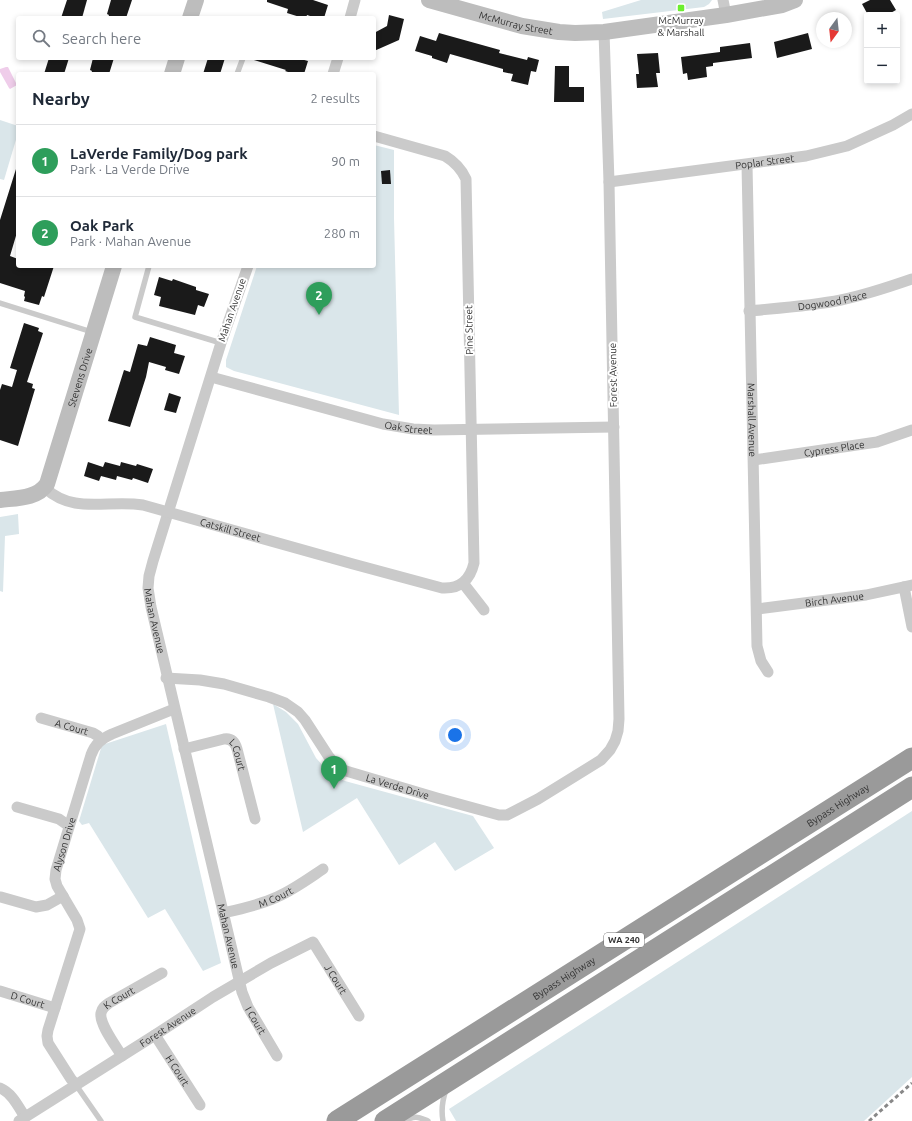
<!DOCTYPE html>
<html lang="en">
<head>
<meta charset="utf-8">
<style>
  :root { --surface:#fff; --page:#f6f6f7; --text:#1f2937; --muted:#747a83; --line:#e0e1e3; --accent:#d93025 }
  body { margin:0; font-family:Ubuntu,sans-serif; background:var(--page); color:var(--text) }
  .controls { position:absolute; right:12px; top:12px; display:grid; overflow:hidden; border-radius:4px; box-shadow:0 2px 6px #0003 }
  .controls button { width:36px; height:36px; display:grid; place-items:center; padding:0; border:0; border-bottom:1px solid var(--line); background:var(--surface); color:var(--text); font:20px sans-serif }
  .compass { position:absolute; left:816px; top:12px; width:36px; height:36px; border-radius:50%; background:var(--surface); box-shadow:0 2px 6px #0003; rotate:195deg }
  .you { position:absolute; left:455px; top:735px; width:14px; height:14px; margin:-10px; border:3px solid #fff; border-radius:50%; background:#1a73e8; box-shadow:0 0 0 6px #1a73e833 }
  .badge { display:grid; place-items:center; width:26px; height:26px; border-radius:50%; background:var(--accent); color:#fff; font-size:13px; font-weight:700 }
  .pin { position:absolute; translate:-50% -33px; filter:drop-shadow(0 1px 2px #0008) }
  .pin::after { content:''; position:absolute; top:21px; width:14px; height:12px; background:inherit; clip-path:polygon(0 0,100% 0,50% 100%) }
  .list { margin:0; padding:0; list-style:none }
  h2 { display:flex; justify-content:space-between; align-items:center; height:52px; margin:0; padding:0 16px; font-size:17px }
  h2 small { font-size:13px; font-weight:400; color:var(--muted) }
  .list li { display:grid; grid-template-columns:26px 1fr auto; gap:12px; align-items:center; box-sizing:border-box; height:72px; padding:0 16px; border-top:1px solid var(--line) }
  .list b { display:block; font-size:15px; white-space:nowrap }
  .list p { margin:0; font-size:13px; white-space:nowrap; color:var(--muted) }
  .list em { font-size:13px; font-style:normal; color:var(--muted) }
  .icon { flex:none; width:22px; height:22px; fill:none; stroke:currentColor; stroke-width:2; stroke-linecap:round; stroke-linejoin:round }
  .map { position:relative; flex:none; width:912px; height:1121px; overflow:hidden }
  .search { position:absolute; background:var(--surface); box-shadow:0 2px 6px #0003; left:16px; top:16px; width:360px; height:44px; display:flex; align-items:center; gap:10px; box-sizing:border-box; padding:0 14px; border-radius:4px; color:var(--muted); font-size:15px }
  .panel { position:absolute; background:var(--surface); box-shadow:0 2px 6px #0003; left:16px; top:72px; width:360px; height:196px; border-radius:4px }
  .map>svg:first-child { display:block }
  .green { fill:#dae6ea }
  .water { fill:#efcdea }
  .building { fill:#1a1a1a }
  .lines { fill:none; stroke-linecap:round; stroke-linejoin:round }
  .lane { stroke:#cacaca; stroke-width:5.5 }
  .street { stroke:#cacaca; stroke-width:11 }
  .secondary { stroke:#bdbdbd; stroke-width:16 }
  .highway { stroke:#9a9a9a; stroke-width:21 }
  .rail { stroke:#888; stroke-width:3; stroke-dasharray:4 3; stroke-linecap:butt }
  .poi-dot { fill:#6bef2f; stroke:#fff; stroke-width:1.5 }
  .labels { text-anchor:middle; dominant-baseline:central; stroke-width:4; stroke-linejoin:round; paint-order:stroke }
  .shield { fill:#fff; stroke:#707070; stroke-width:1 }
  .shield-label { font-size:9px; font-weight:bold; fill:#333 }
  .poi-label { font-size:10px; fill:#333; stroke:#fff }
  .street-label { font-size:10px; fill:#333; stroke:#fff }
</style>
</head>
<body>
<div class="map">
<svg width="912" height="1121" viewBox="0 0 912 1121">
  <rect width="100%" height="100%" fill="#fff"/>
  <!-- green -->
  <g class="green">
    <polygon points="641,0 712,0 709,4 704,7 603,19 602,12"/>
    <polygon points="0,120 18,126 18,133 4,180 0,179"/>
    <polygon points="374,145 394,150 394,218 399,415 234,371 226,367 226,360 257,266 374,266"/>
    <polygon points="18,514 19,534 5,536 3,592 0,591 0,517"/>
    <polygon points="273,704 286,712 298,724 316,758 325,768 333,776 345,781 473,816 494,848 455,871 435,842 399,865 357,798 303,832"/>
    <polygon points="166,724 221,963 203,971 165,909 148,918 89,823 82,825 79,821 102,745"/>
    <polygon points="912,811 912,1077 864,1121 456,1121 449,1109"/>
  </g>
  <!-- water -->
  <polygon class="water" points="6,67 8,67 17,85 10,89 9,88 0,72 0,69"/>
  <!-- building -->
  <g class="building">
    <polygon points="67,0 87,0 82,18 61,18"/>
    <polygon points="111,0 132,0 126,18 108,18 109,15 107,14"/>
    <polygon points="267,0 313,0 328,5 324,18 316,18 307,15 306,18 303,18 287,13 288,9 267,2"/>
    <polygon points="870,0 890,0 896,10 887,15 868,15 862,4"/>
    <polygon points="389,15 404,19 399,40 374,51 374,33 387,26"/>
    <polygon points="439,33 500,50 499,53 527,60 528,57 539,60 536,72 531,71 528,85 511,81 513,74 503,72 503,69 450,54 447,63 432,58 432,56 415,51 420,36 436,41"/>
    <polygon points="808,33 812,49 777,58 774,42"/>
    <polygon points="750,43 752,58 713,63 713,66 706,67 707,77 688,80 687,73 683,74 681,57 720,52 720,47"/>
    <polygon points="658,53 660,73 656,73 658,87 637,88 636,74 639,74 637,54"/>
    <polygon points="49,58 69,58 64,74 44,74"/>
    <polygon points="93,58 114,58 109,74 91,74 92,71 90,70"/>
    <polygon points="208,58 225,58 220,74 203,74"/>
    <polygon points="254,58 297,58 308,61 304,74 294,74 285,71 286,70 254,60"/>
    <polygon points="555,66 569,66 569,87 584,87 584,102 554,102"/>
    <polygon points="16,169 18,169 18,229 10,256 18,259 18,266 54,266 44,297 42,296 39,305 24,301 25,297 24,296 25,291 0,283 0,220"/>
    <polygon points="390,170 391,184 382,184 381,171"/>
    <polygon points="159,277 172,281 173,279 196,287 196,290 209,294 204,307 198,305 195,315 159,306 161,297 154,295"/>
    <polygon points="24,323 39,328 38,331 43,333 27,382 33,384 32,388 35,389 18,446 0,440 0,390 2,384 12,387 17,370 10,368"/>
    <polygon points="150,337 176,345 174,353 185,356 179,374 165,370 166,367 149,362 146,377 130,427 108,421 124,370 130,372 138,344 147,346"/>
    <polygon points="169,393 181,397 176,413 164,410"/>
    <polygon points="88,462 103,467 105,462 120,466 121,462 136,466 137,464 153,469 148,483 133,478 132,480 117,476 116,480 101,476 99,481 84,476"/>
  </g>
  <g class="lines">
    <!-- lane -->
    <g class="lane">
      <polyline points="237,74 243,58"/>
      <polyline points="149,266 135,317 221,343"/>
      <polyline points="0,303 92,332"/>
      <polyline points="76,1085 101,1121"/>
      <path d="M 405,1121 C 415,1115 418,1117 428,1121"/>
      <path d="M 443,1121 C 441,1110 442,1101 446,1090"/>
    </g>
    <!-- street -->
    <g class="street">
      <polyline points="723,0 726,15"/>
      <polyline points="350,18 355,0"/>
      <polyline points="333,74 338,58"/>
      <path id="s1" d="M 747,165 L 757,646 L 761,661 L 768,672"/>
      <path id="s2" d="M 609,182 L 806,156 L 847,146 L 893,125 L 912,114"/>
      <path id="s3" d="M 248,266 L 221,343 L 153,561 L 149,576 L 148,588 L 151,607 L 242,992 L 248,1007 L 277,1056"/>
      <path id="s4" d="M 749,311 C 780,308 811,306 841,300 C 865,295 889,287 912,279"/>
      <path id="s5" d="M 211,377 L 383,424 L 413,429 L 434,430 L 614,427"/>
      <path id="s6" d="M 754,460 L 877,442 L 912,430"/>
      <path id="s7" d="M 45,488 C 74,515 108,499 143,505 L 353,564 L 442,588 C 460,589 470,580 474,563 L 466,179 C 461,168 455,162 445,156 L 374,136"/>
      <polyline points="463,583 484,610"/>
      <polyline points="904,587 912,627"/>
      <path id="s8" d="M 757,609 L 866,595 L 912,585"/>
      <path id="s9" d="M 166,678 L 200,680 L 224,684 L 269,697 L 285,703 L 298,712 L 305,720 L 329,757 L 337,766 L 346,771 L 437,798 L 499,815 L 507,815 L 511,813 L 538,799 L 601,760 L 610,750 L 615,741 L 618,731 L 619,719 L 609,182 L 604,32"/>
      <path id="s10" d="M 41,718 L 93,733 L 98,736 L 101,740"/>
      <path id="s11" d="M 184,749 L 224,739 C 231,738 235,742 237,749 L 255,819"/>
      <polyline points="17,807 59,819 69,826"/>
      <polyline points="1,897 36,907 47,905 63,896"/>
      <path id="s12" d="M 223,913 C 241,909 260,905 277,897 C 293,890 308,879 323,869"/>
      <path id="s13" d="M 0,991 L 55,1008"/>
      <path id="s14" d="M 155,1035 L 200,1105"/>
      <path id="s15" d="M 122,1056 C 116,1046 99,1024 101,1013 C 102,1008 105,1006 109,1003 L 162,973"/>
      <path id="s16" d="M 76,1085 L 71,1079 L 48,1043 L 47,1036 L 48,1030 L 80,929 L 77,920 L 57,886 L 55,879 L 56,870 L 91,755 C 95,744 101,739 112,734 L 174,709"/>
      <path d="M 0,1088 C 12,1093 18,1106 25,1117"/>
      <path id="s17" d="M 19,1121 L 155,1035 L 213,997 L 271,963 L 313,942 L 359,1016"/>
    </g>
    <!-- secondary -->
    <g class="secondary">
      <path id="s18" d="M 429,0 L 522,26 L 559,32 L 575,33 L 604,32 L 726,15 L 782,5 L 795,0"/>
      <polyline points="190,18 196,0"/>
      <polyline points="172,74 177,58"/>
      <path id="s19" d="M 0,500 C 16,498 37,499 47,484 L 114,266"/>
    </g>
    <!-- highway -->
    <g class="highway">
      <path id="s20" d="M 337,1121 L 912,758"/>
      <polyline points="385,1121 912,787"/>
    </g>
    <!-- rail -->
    <polyline class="rail" points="869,1121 912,1083"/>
  </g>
  <!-- markers -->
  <rect class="poi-dot" x="677" y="4" width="8" height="8" rx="2"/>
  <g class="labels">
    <!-- shield labels -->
    <rect class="shield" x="604" y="933" width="40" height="14" rx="3"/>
    <g class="shield-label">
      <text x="624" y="940">WA 240</text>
    </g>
    <!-- poi labels -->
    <g class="poi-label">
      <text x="681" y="20">McMurray<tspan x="681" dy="12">&amp; Marshall</tspan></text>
    </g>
    <!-- street labels -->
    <g class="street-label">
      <text stroke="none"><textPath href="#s18" startOffset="90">McMurray Street</textPath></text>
      <text stroke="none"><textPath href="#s2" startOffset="157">Poplar Street</textPath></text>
      <text stroke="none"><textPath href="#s4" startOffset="84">Dogwood Place</textPath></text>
      <text transform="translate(232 310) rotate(-71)">Mahan Avenue</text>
      <text transform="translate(469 330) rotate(-91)">Pine Street</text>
      <text transform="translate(613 375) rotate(-91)">Forest Avenue</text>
      <text stroke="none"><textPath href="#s19" startOffset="163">Stevens Drive</textPath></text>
      <text stroke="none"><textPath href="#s1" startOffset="255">Marshall Avenue</textPath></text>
      <text stroke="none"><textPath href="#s5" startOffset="204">Oak Street</textPath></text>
      <text stroke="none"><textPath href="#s6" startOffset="81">Cypress Place</textPath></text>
      <text stroke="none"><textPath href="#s7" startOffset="193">Catskill Street</textPath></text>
      <text stroke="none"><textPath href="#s8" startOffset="78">Birch Avenue</textPath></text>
      <text stroke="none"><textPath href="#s3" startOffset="371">Mahan Avenue</textPath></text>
      <text stroke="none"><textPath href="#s10" startOffset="32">A Court</textPath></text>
      <text stroke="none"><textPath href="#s11" startOffset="65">L Court</textPath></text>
      <text stroke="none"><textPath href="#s9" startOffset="269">La Verde Drive</textPath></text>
      <text stroke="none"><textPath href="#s20" startOffset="592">Bypass Highway</textPath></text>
      <text stroke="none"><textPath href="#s16" startOffset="262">Alyson Drive</textPath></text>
      <text stroke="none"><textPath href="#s12" startOffset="55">M Court</textPath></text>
      <text stroke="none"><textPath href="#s3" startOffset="695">Mahan Avenue</textPath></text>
      <text stroke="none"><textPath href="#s20" startOffset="268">Bypass Highway</textPath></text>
      <text stroke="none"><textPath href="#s17" startOffset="388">J Court</textPath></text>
      <text stroke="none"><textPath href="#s15" startOffset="73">K Court</textPath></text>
      <text stroke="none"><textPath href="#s13" startOffset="29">D Court</textPath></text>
      <text stroke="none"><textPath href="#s3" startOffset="784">I Court</textPath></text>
      <text stroke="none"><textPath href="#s17" startOffset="176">Forest Avenue</textPath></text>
      <text stroke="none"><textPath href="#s14" startOffset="42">H Court</textPath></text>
    </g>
  </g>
</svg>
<div class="controls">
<button>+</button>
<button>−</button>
</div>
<svg class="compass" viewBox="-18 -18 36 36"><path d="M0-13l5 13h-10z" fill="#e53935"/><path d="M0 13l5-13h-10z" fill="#747a83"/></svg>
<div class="you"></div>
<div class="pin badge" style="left:334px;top:789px;background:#2e9e5b">1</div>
<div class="pin badge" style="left:319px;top:315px;background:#2e9e5b">2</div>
<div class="search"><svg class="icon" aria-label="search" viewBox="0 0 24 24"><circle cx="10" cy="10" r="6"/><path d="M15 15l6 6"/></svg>Search here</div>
<section class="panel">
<h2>Nearby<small>2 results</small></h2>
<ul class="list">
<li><span class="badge" style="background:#2e9e5b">1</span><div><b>LaVerde Family/Dog park</b><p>Park · La Verde Drive</p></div><em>90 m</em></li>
<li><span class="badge" style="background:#2e9e5b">2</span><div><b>Oak Park</b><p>Park · Mahan Avenue</p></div><em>280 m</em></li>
</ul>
</section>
</div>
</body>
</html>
